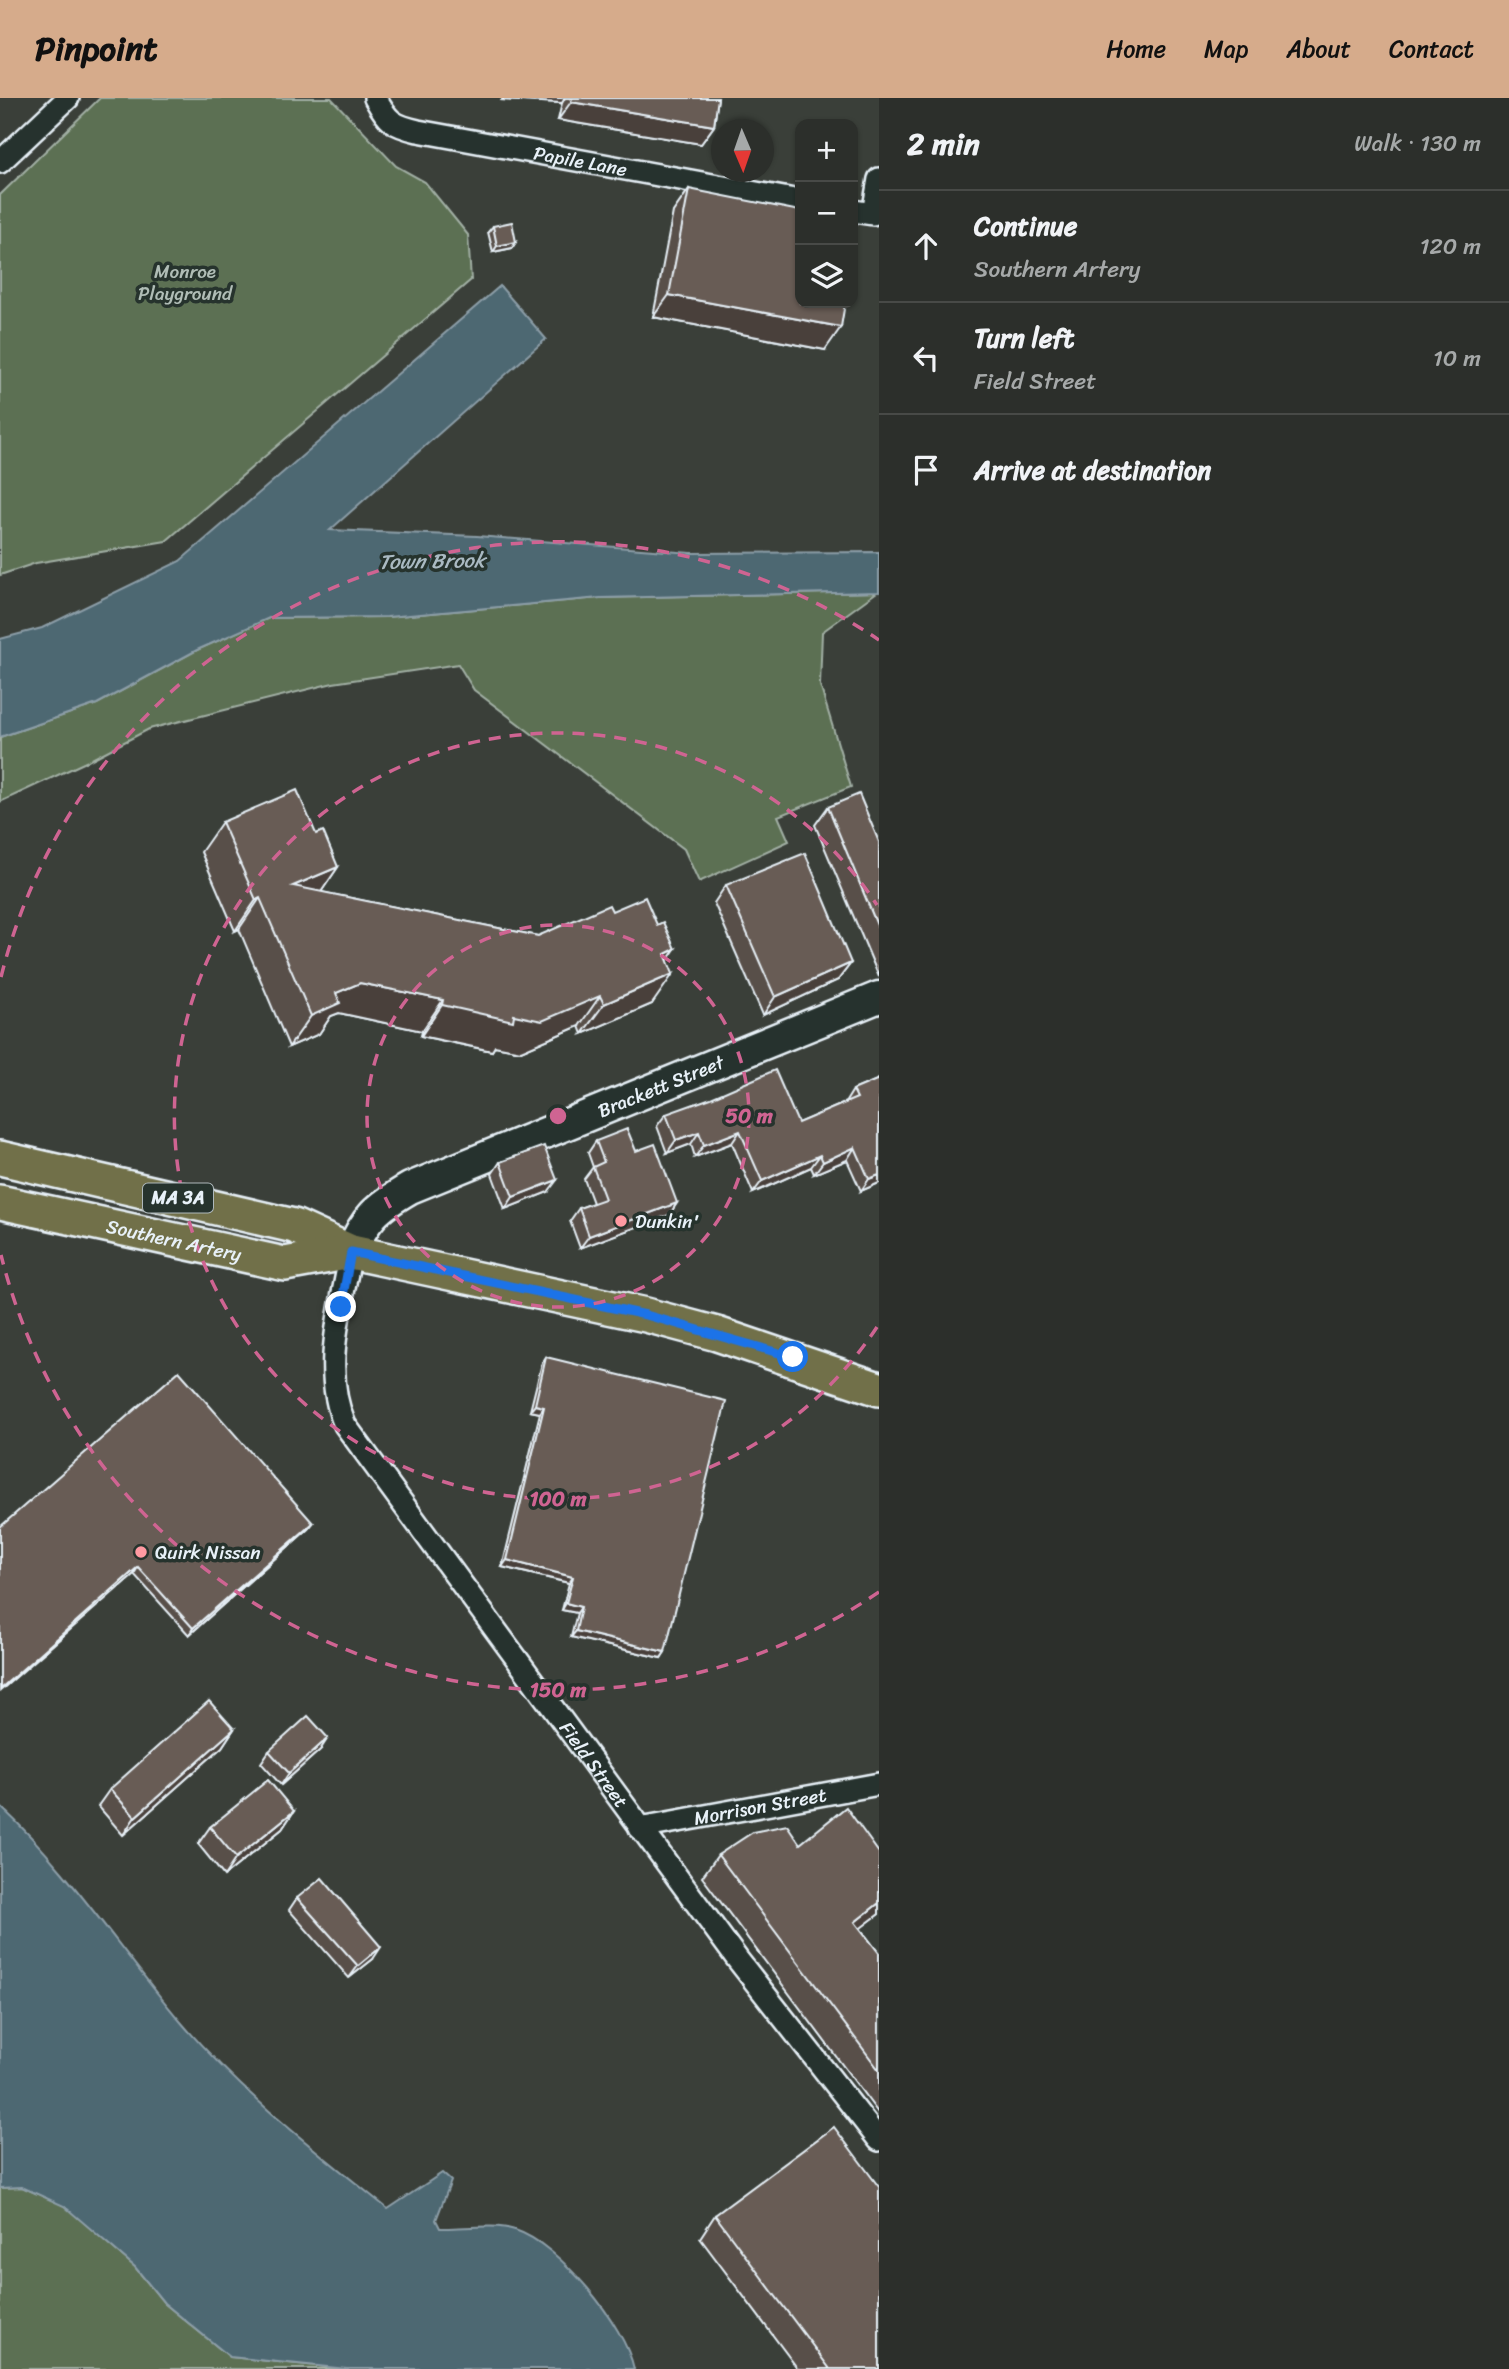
<!DOCTYPE html>
<html lang="en">
<head>
<meta charset="utf-8">
<style>
  :root { --surface:#2c2f2b; --page:#343733; --text:#f1f3f6; --muted:#a6a9a9; --line:#484a47; --accent:#d6ab8b }
  body { margin:0; font-family:Sriracha,sans-serif; background:var(--page); color:var(--text) }
  .controls { position:absolute; right:21px; top:21px; display:grid; overflow:hidden; border-radius:14px; box-shadow:0 2px 5px #0004 }
  .controls button { width:63px; height:63px; display:grid; place-items:center; padding:0; border:0; border-bottom:2px solid var(--line); background:var(--surface); color:var(--text); font:35px sans-serif }
  .compass { position:absolute; left:711px; top:21px; width:63px; height:63px; border-radius:50%; background:var(--surface); box-shadow:0 2px 5px #0004; rotate:178deg }
  .stop { position:absolute; width:21px; height:21px; margin:-16px; border:5px solid #1a73e8; border-radius:50%; background:#fff }
  .stop.end { background:#1a73e8; border-color:#fff; box-shadow:0 2px 7px #0008 }
  .list { margin:0; padding:0; list-style:none }
  h2 { display:flex; justify-content:space-between; align-items:center; height:91px; margin:0; padding:0 28px; font-size:30px }
  h2 small { font-size:23px; font-weight:400; color:var(--muted) }
  .list li { display:grid; grid-template-columns:46px 1fr auto; gap:21px; align-items:center; box-sizing:border-box; height:112px; padding:0 28px; border-top:2px solid var(--line) }
  .list b { display:block; font-size:26px; white-space:nowrap }
  .list p { margin:0; font-size:23px; white-space:nowrap; color:var(--muted) }
  .list em { font-size:23px; font-style:normal; color:var(--muted) }
  .icon { flex:none; width:38px; height:38px; fill:none; stroke:currentColor; stroke-width:2; stroke-linecap:round; stroke-linejoin:round }
  .map { position:relative; flex:none; width:879px; height:2271px; overflow:hidden }
  header { display:flex; align-items:center; gap:42px; box-sizing:border-box; height:98px; padding:0 35px; background:var(--accent); color:#111 }
  header strong { font-size:33px }
  nav { display:flex; gap:38px; margin-inline-start:auto; font-size:24px }
  main { display:flex }
  aside { flex:1; background:var(--surface) }
  .map>svg:first-child { display:block }
  .green { fill:#5c6f52; stroke:#a2b0a5; stroke-width:2 }
  .water { fill:#4e6772; stroke:#8c9ea8; stroke-width:2 }
  .lines { fill:none; stroke-linecap:round; stroke-linejoin:round }
  .street-casing { stroke:#e8f1f8; stroke-width:26 }
  .secondary-casing { stroke:#e8f1f8; stroke-width:35 }
  .primary-casing { stroke:#e8f1f8; stroke-width:38 }
  .street { stroke:#26332d; stroke-width:21 }
  .secondary { stroke:#26332d; stroke-width:30 }
  .primary { stroke:#71704a; stroke-width:33 }
  .wall { fill:#594f48; stroke:#e8f1f8; stroke-width:2 }
  .shaded-wall { fill:#48403b; stroke:#e8f1f8; stroke-width:2 }
  .building { fill:#675c54; stroke:#e8f1f8; stroke-width:2 }
  .route { stroke:#1a73e8; stroke-width:9 }
  .ring { fill:none; stroke:#cf6492; stroke-width:3.5; stroke-dasharray:12 9 }
  .poi-dot { fill:#ff9aa2; stroke:#26332d; stroke-width:2.5 }
  .labels { text-anchor:middle; dominant-baseline:central; stroke-width:7; stroke-linejoin:round; paint-order:stroke }
  .shield { fill:#26332d; stroke:#aeb8bb; stroke-width:2 }
  .shield-label { font-size:18px; font-weight:bold; fill:#e8f1f8 }
  .street-label { font-size:19px; fill:#e8f1f8; stroke:#26332d }
  .park-label { font-size:19px; fill:#b0bdb6; stroke:#26332d }
  .poi-label { font-size:19px; fill:#e8f1f8; stroke:#26332d; text-anchor:start }
  .water-label { font-size:21px; font-style:italic; fill:#aabac2; stroke:#26332d }
  .centre { fill:#cf6492; stroke:#26332d; stroke-width:3.5 }
  .ring-label { font-size:21px; text-anchor:middle; font-weight:bold; fill:#cf6492; stroke:#26332d; stroke-width:7; stroke-linejoin:round; paint-order:stroke }
</style>
</head>
<body>
<header>
<strong>Pinpoint</strong>
<nav><a>Home</a><a>Map</a><a>About</a><a>Contact</a></nav>
</header>
<main>
<div class="map">
<svg width="879" height="2271" viewBox="0 0 879 2271">
  <rect width="100%" height="100%" fill="#3a3f39"/>
  <filter id="ink" filterUnits="userSpaceOnUse"><feTurbulence type="fractalNoise" baseFrequency=".0143" numOctaves="2"/><feDisplacementMap in="SourceGraphic" scale="14" xChannelSelector="R" yChannelSelector="G"/><feConvolveMatrix kernelMatrix="1 2 1 2 8 2 1 2 1" color-interpolation-filters="sRGB"/></filter>
  <g filter="url(#ink)">
    <!-- green -->
    <g class="green">
      <polygon points="100,0 331,0 396,68 425,84 468,137 471,182 166,443 36,465 0,477 0,97"/>
      <polygon points="877,494 822,534 820,587 851,689 778,718 789,743 699,784 684,751 474,592 458,566 333,585 149,631 88,663 0,704 0,639 97,606 197,552 269,520 387,519 600,500"/>
      <polygon points="22,2089 64,2107 135,2169 164,2205 230,2259 346,2271 0,2271 0,2090"/>
    </g>
    <!-- water -->
    <g class="water">
      <polygon points="500,188 546,241 330,432 477,438 691,455 879,454 879,494 600,500 387,519 269,520 197,552 97,606 0,639 0,541 42,530 180,463"/>
      <path d="M 0,1708 C 68,1771 120,1852 180,1923 C 241,1995 315,2052 388,2111 L 442,2075 L 451,2083 L 436,2122 L 440,2130 C 462,2131 493,2125 515,2132 C 559,2146 625,2227 634,2271 L 347,2271 L 230,2259 L 164,2205 L 135,2169 L 64,2108 L 22,2089 L 0,2090 Z"/>
    </g>
    <g class="lines">
      <!-- street casing -->
      <g class="street-casing">
        <g id="street">
          <path id="s1" d="M 375,0 C 388,23 392,27 418,33 L 800,103"/>
          <polyline points="0,64 68,0"/>
          <polyline points="853,113 873,116 879,81"/>
          <path id="s2" d="M 351,1154 C 341,1211 321,1272 345,1327 L 738,1862 L 879,2042"/>
          <path id="s3" d="M 640,1730 L 879,1686"/>
        </g>
      </g>
      <!-- secondary casing -->
      <g class="secondary-casing">
        <g id="secondary">
          <path id="s4" d="M 351,1154 C 365,1120 377,1109 410,1090 L 879,899"/>
        </g>
      </g>
      <!-- primary casing -->
      <g class="primary-casing">
        <g id="primary">
          <polyline points="0,1060 294,1128 351,1154 646,1217 717,1236 879,1291"/>
          <path id="s5" d="M 0,1104 L 285,1166 L 351,1154"/>
        </g>
      </g>
      <!-- street -->
      <use href="#street" class="street"/>
      <!-- secondary -->
      <use href="#secondary" class="secondary"/>
      <!-- primary -->
      <use href="#primary" class="primary"/>
    </g>
    <!-- wall -->
    <g class="wall">
      <polygon points="503,0 718,0 714,28 701,46 558,22 562,5 502,2"/>
      <polygon points="689,91 825,252 653,219 673,114"/>
      <polygon points="493,128 516,144 512,150 493,154 488,134"/>
      <polygon points="828,709 879,744 879,879 815,727"/>
      <polygon points="222,724 316,736 338,769 321,794 538,838 612,813 667,863 652,906 582,936 579,928 521,953 495,948 492,953 421,938 422,933 339,915 331,918 319,936 289,949 239,831 235,833 201,754"/>
      <polygon points="726,787 851,865 838,882 763,917 714,805"/>
      <polygon points="879,981 879,1085 861,1093 847,1062 814,1076 811,1069 753,1095 732,1045 695,1059 691,1046 667,1055 657,1028 666,1016 798,1025 845,1005 853,992"/>
      <polygon points="596,1043 636,1053 677,1105 669,1117 580,1150 570,1123 579,1110 593,1105 584,1081 593,1069 588,1055"/>
      <polygon points="500,1064 548,1094 505,1111 492,1076"/>
      <polygon points="546,1259 665,1554 661,1560 571,1539 577,1515 562,1512 569,1485 502,1469 540,1315 530,1313 542,1265"/>
      <polygon points="313,1425 308,1431 189,1537 134,1476 0,1429"/>
      <polygon points="234,1631 222,1649 123,1737 98,1708 110,1691"/>
      <polygon points="320,1652 281,1687 261,1665 269,1653"/>
      <polygon points="294,1713 282,1731 224,1778 198,1746 210,1729"/>
      <polygon points="800,1746 879,1755 879,1816 860,1830 879,1855 879,2016 702,1779 718,1757"/>
      <polygon points="297,1800 373,1861 349,1880 289,1812"/>
      <polygon points="715,2117 879,2271 798,2271 700,2140"/>
    </g>
    <!-- shaded-wall -->
    <g class="shaded-wall">
      <polygon points="504,0 565,0 562,5 502,2"/>
      <polygon points="571,4 714,28 701,46 558,22"/>
      <polygon points="516,144 512,150 493,154 497,148"/>
      <polygon points="669,197 841,229 825,252 653,219"/>
      <polygon points="338,769 317,800 293,788"/>
      <polygon points="260,800 239,831 235,833 256,802"/>
      <polygon points="675,851 654,882 665,856"/>
      <polygon points="851,865 838,882 763,917 775,899"/>
      <polygon points="673,876 652,906 582,936 604,906"/>
      <polygon points="360,885 443,902 422,933 339,915 331,918 319,936 289,949 311,918 336,895"/>
      <polygon points="600,898 579,928 521,953 495,948 492,953 421,938 442,907"/>
      <polygon points="740,1033 732,1045 695,1059 704,1047"/>
      <polygon points="699,1034 691,1046 667,1055 676,1042"/>
      <polygon points="855,1049 847,1062 814,1076 823,1064"/>
      <polygon points="820,1057 811,1069 753,1095 762,1083"/>
      <polygon points="879,1077 879,1085 861,1093 869,1081"/>
      <polygon points="557,1082 548,1094 505,1111 513,1099"/>
      <polygon points="677,1105 669,1117 580,1150 589,1138"/>
      <polygon points="535,1307 544,1309 540,1315 530,1313"/>
      <polygon points="313,1425 308,1431 189,1537 193,1530"/>
      <polygon points="507,1462 573,1479 569,1485 502,1469"/>
      <polygon points="138,1469 134,1476 0,1593 0,1591"/>
      <polygon points="566,1505 581,1509 577,1515 562,1512"/>
      <polygon points="576,1533 665,1554 661,1560 571,1539"/>
      <polygon points="234,1631 222,1649 123,1737 135,1719"/>
      <polygon points="328,1640 320,1652 281,1687 289,1675"/>
      <polygon points="294,1713 282,1731 224,1778 236,1760"/>
      <polygon points="879,1805 879,1816 840,1846 855,1824"/>
      <polygon points="381,1849 373,1861 349,1880 358,1868"/>
    </g>
    <!-- building -->
    <g class="building">
      <polygon points="572,0 718,0 714,28 571,4"/>
      <polygon points="689,91 800,113 800,205 845,205 841,229 669,197"/>
      <polygon points="512,124 516,144 497,148 493,128"/>
      <polygon points="297,692 316,736 323,733 338,769 293,788 538,838 609,807 612,813 645,799 657,827 663,824 675,851 665,856 673,876 604,906 600,898 542,923 514,917 513,923 442,907 443,902 360,885 336,895 340,905 311,918 260,800 256,802 222,724"/>
      <polygon points="859,696 879,744 879,832 828,709"/>
      <polygon points="805,755 851,865 775,899 726,787"/>
      <polygon points="775,972 798,1025 857,1000 853,992 879,981 879,1077 869,1081 855,1049 823,1064 820,1057 762,1083 740,1033 704,1047 699,1034 676,1042 666,1016 711,1000"/>
      <polygon points="627,1031 636,1053 655,1046 677,1105 589,1138 579,1110 605,1101 593,1069 604,1064 596,1043"/>
      <polygon points="544,1048 557,1082 513,1099 500,1064"/>
      <polygon points="546,1259 726,1303 665,1554 576,1533 581,1509 566,1505 573,1479 507,1462 544,1309 535,1307"/>
      <polygon points="179,1273 313,1425 193,1530 138,1469 0,1591 0,1429"/>
      <polygon points="209,1603 234,1631 135,1719 110,1691"/>
      <polygon points="308,1618 328,1640 289,1675 269,1653"/>
      <polygon points="268,1682 294,1713 236,1760 210,1729"/>
      <polygon points="846,1709 879,1755 879,1805 855,1824 879,1855 879,1972 718,1757 753,1734 787,1727 800,1746"/>
      <polygon points="322,1780 381,1849 358,1868 297,1800"/>
      <polygon points="834,2029 879,2089 879,2271 830,2271 715,2117"/>
    </g>
  </g>
  <g class="lines" filter="url(#ink)">
    <!-- route -->
    <polyline class="route" points="341,1209 351,1154 646,1217 793,1259"/>
  </g>
  <!-- distance rings -->
  <g class="ring">
    <circle cx="558" cy="1018" r="191"/>
    <path d="M877 1229A383 383 0 1 1 877 807"/>
    <path d="M879 1494A574 574 0 0 1 1 1157M1 879A574 574 0 0 1 879 542"/>
  </g>
  <!-- markers -->
  <g class="poi-dot">
    <circle cx="621" cy="1123" r="7"/>
    <circle cx="141" cy="1454" r="7"/>
  </g>
  <g class="labels">
    <!-- shield labels -->
    <rect class="shield" x="143" y="1085.5" width="70" height="29" rx="5"/>
    <g class="shield-label">
      <text x="178" y="1100">MA 3A</text>
    </g>
    <!-- street labels -->
    <g class="street-label">
      <text stroke="none"><textPath href="#s1" startOffset="222">Papile Lane</textPath></text>
      <text stroke="none"><textPath href="#s4" startOffset="360">Brackett Street</textPath></text>
      <text stroke="none"><textPath href="#s5" startOffset="178">Southern Artery</textPath></text>
      <text stroke="none"><textPath href="#s2" startOffset="597">Field Street</textPath></text>
      <text stroke="none"><textPath href="#s3" startOffset="122">Morrison Street</textPath></text>
    </g>
    <!-- park labels -->
    <g class="park-label">
      <text x="185" y="173">Monroe<tspan x="185" dy="22">Playground</tspan></text>
    </g>
    <!-- poi labels -->
    <g class="poi-label">
      <text x="635" y="1123">Dunkin'</text>
      <text x="155" y="1454">Quirk Nissan</text>
    </g>
    <!-- water labels -->
    <g class="water-label">
      <text transform="translate(432 463) rotate(-1)">Town Brook</text>
    </g>
  </g>
  <circle cx="558" cy="1018" r="10" class="centre"/>
  <g class="ring-label">
    <text x="749" y="1025">50 m</text>
    <text x="558" y="1408">100 m</text>
    <text x="558" y="1599">150 m</text>
  </g>
</svg>
<div class="controls">
<button>+</button>
<button>−</button>
<button><svg class="icon" aria-label="layers" viewBox="0 0 24 24"><path d="M12 4l9 5-9 5-9-5zM3 14l9 5 9-5"/></svg></button>
</div>
<svg class="compass" viewBox="-18 -18 36 36"><path d="M0-13l5 13h-10z" fill="#e53935"/><path d="M0 13l5-13h-10z" fill="#a6a9a9"/></svg>
<div class="stop" style="left:793px;top:1259px"></div>
<div class="stop end" style="left:341px;top:1209px"></div>
</div>
<aside>
<h2>2 min<small>Walk · 130 m</small></h2>
<ul class="list">
<li><svg class="icon" aria-label="ahead" viewBox="0 0 24 24"><path d="M12 20V5M6 11l6-6 6 6"/></svg><div><b>Continue</b><p>Southern Artery</p></div><em>120 m</em></li>
<li><svg class="icon" aria-label="left" viewBox="0 0 24 24"><path d="M17 20v-9H6M10 6l-5 5 5 5"/></svg><div><b>Turn left</b><p>Field Street</p></div><em>10 m</em></li>
<li><svg class="icon" aria-label="arrive" viewBox="0 0 24 24"><path d="M6 21V4h12l-3 4 3 4H6"/></svg><div><b>Arrive at destination</b></div></li>
</ul>
</aside>
</main>
</body>
</html>
